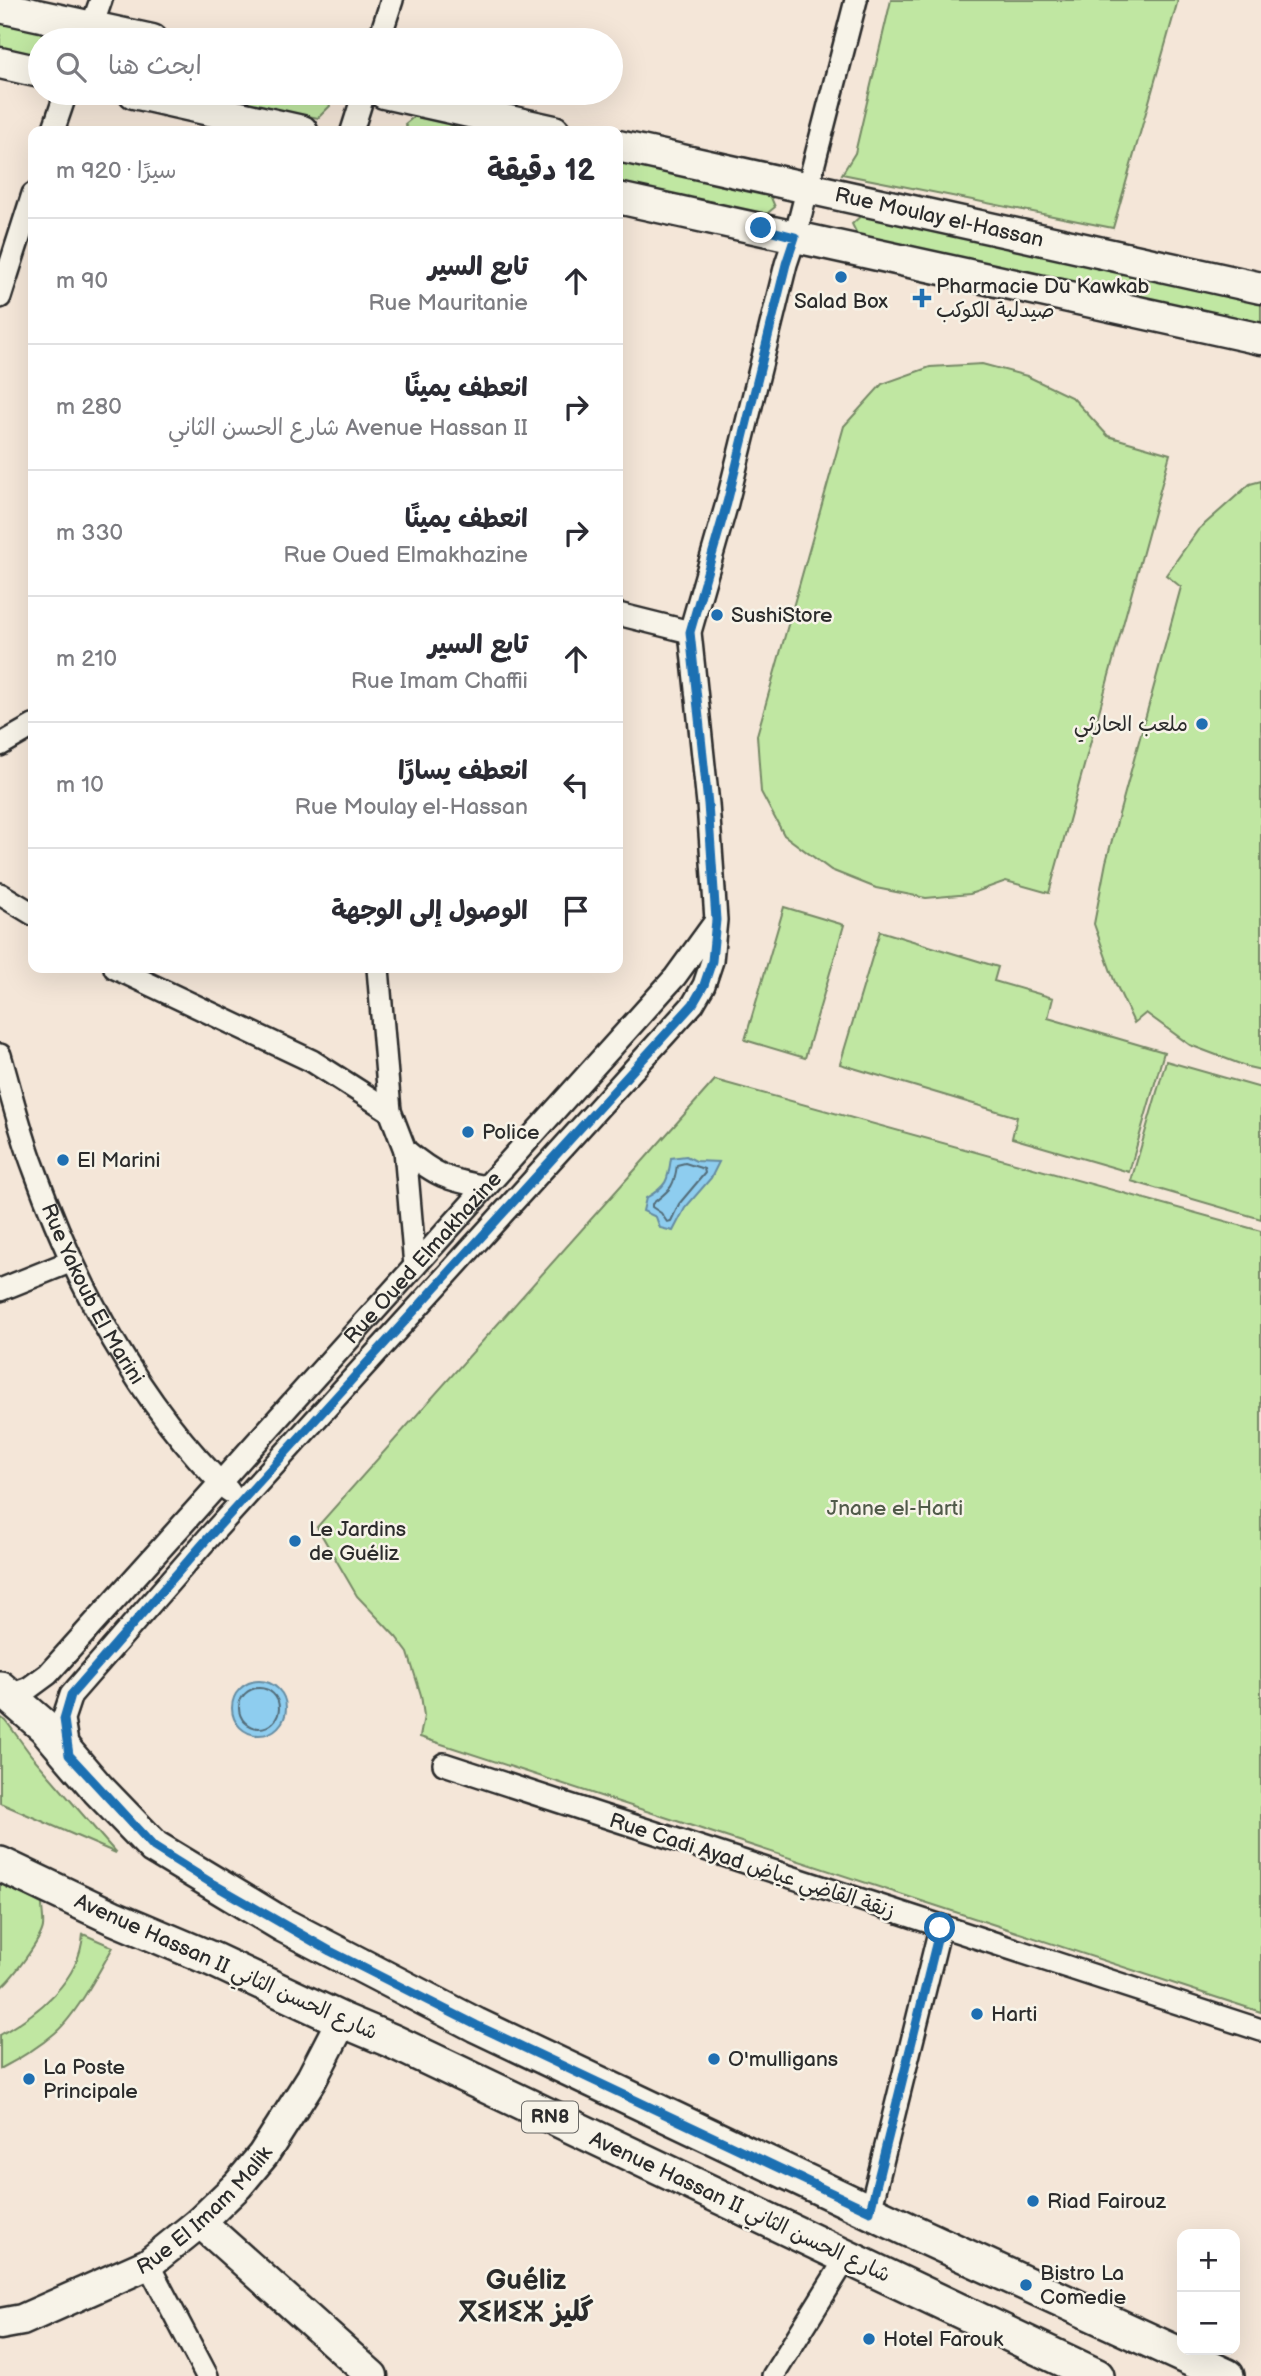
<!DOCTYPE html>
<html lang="ar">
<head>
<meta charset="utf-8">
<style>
  :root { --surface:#fff; --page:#f7f7f7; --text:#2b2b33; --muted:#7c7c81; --line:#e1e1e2 }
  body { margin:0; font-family:"Balsamiq Sans","Playpen Sans Arabic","Noto Sans Tifinagh",sans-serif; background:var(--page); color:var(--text); direction:rtl }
  .controls { position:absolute; right:21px; bottom:21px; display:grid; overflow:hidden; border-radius:14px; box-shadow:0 7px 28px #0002 }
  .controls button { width:63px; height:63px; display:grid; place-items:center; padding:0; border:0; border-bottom:2px solid var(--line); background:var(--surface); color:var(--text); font:35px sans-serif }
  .stop { position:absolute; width:21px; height:21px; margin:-16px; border:5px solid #1f6fb2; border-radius:50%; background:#fff }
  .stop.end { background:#1f6fb2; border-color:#fff; box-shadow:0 2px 7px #0008 }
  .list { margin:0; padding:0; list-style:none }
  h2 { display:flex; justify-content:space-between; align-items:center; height:91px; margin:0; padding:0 28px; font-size:30px }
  h2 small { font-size:23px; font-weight:400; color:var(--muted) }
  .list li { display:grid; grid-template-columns:46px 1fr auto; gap:21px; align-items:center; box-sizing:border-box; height:126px; padding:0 28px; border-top:2px solid var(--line) }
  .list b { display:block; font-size:26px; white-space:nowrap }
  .list p { margin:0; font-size:23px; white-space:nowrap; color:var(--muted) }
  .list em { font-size:23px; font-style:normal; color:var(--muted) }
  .icon { flex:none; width:38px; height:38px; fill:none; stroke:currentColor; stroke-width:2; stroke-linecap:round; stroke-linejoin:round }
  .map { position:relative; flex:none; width:1261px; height:2376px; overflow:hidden; direction:ltr }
  .search { position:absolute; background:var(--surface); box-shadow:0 7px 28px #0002; left:28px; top:28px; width:595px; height:77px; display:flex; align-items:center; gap:18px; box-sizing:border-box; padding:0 24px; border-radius:38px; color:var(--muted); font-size:26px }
  .panel { position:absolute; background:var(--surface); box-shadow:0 7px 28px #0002; left:28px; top:126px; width:595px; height:847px; border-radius:14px; direction:rtl }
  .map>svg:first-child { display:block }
  .green { fill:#c0e7a2; stroke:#768966; stroke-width:2 }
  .water { fill:#8ecdef; stroke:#668ca1; stroke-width:2 }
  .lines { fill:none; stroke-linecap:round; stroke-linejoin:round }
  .shore { stroke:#536c79; stroke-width:2 }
  .street-casing { stroke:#2b2b2b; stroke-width:26 }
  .secondary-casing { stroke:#2b2b2b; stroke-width:35 }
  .primary-casing { stroke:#2b2b2b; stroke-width:38 }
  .street { stroke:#f7f3e8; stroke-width:21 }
  .secondary { stroke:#f7f3e8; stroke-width:30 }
  .primary { stroke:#f7f3e8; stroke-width:33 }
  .route { stroke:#1f6fb2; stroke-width:9 }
  .poi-dot { fill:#1f6fb2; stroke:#f7f3e8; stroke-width:2.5 }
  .labels { text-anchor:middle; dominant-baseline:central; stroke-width:5; stroke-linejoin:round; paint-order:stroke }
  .shield { fill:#f7f3e8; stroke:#686764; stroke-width:2 }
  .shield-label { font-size:19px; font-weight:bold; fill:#2b2b2b }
  .street-label { font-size:21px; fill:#2b2b2b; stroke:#f7f3e8 }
  .poi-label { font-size:21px; fill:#2b2b2b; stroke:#f7f3e8; text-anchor:start }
  .park-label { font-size:21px; fill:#505a49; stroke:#f7f3e8 }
  .district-label { font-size:28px; font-weight:bold; fill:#2b2b2b; stroke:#f7f3e8 }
</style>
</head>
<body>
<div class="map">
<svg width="1261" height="2376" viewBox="0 0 1261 2376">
  <rect width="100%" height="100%" fill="#f4e6d8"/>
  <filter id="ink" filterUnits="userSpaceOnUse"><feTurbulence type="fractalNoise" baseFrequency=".0143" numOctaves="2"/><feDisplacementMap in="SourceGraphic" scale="14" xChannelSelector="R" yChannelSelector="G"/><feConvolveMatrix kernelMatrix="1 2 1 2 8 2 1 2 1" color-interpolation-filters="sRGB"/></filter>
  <g filter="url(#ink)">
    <!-- green -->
    <g class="green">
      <polygon points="891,0 1178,0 1113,228 842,174 855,153"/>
      <polygon points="0,21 50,32 50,40 40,40 40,59 0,50"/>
      <polygon points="194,93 326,93 330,106 318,118"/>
      <polygon points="421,111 508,131 409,131 405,124"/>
      <polygon points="618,156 768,190 775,207 763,217 618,186"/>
      <polygon points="866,211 1261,298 1261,328 860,240 852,224"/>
      <polygon points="982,364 1027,376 1073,398 1108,436 1170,454 1049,893 1006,881 970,894 926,898 876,888 831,870 784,835 761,792 757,735 844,426 882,384 930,367"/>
      <polygon points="1261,481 1261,1070 1248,1067 1190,1045 1146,1013 1134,1023 1114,980 1094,924 1106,862 1181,587 1166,575 1198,530 1250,484"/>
      <polygon points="784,907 844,925 805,1058 745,1040"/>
      <polygon points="880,931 998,967 994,981 1053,998 1048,1018 1164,1052 1129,1172 1012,1138 1017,1117 840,1064"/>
      <polygon points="1166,1061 1261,1088 1261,1219 1131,1181"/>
      <polygon points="715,1080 1261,1231 1261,2012 420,1737 424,1716 421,1695 408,1653 396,1637 357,1596 317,1527"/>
      <polygon points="0,1717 6,1721 31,1755 116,1853 0,1803"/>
      <path d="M 0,1883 L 42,1904 C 42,1912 44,1920 43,1927 C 41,1940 11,1980 0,1988 Z"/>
      <path d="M 83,1934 L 113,1947 C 99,1972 76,2015 55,2033 C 39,2047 19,2059 0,2069 L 0,2035 C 38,2013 80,1981 83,1934 Z"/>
    </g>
    <!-- water -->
    <g class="water">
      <path d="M 686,1156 L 696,1161 L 719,1162 L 711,1178 L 685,1208 L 673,1231 L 660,1228 L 656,1217 L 643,1211 L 646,1198 C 667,1186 668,1181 671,1158 Z"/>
      <circle cx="259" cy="1708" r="27"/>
    </g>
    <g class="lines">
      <!-- shore -->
      <g class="shore">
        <path d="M 685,1163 L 704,1169 L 705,1173 L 679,1204 L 671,1221 L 667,1222 L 661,1213 L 652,1207 L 652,1204 C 669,1190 674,1189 677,1165 Z"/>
        <circle cx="259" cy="1708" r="20"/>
      </g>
      <!-- street casing -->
      <g class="street-casing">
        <g id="street">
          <polyline points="88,37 101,0"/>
          <polyline points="379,40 392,0"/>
          <polyline points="53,131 66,93"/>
          <polyline points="352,131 364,93"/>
          <polyline points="0,297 33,194"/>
          <polyline points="618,614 690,632"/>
          <polyline points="0,745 33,726"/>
          <polyline points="0,894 33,914"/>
          <polyline points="115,968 312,1061 390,1111"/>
          <polyline points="378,968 390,1111 405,1150 415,1266"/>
          <path id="s1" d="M 0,1055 C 11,1093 20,1132 34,1168 C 76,1285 139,1404 229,1491"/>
          <path d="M 405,1150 C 436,1176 448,1180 486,1187"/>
          <polyline points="0,1290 72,1261"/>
          <path id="s2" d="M 10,1695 L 29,1688 L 48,1674 L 675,977 L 715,922"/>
          <polyline points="68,1749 63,1719 71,1695 208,1538 693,1004 704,985 712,961 716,920 708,804 690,632 727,503 786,264 795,237 856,0"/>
          <polyline points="444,1764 1261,2030"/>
          <polyline points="870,2211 940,1928"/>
          <polyline points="148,2264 207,2376"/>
          <polyline points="773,2376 847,2257"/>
        </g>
      </g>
      <!-- secondary casing -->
      <g class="secondary-casing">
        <g id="secondary">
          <polyline points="0,7 152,40"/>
          <polyline points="0,63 40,72"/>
          <polyline points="134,93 302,131"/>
          <polyline points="384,93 554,131"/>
          <path id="s3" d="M 618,146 L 1261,288"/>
          <polyline points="618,198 1261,339"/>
          <polyline points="200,2222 372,2376"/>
          <path id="s4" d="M 0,2324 L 22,2320 L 148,2264 L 200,2222 L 238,2185 L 263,2155 L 312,2078 L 342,2020"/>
        </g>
      </g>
      <!-- primary casing -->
      <g class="primary-casing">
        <g id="primary">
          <polyline points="0,1688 45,1727 98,1789 154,1847 283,1925 476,2025 909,2230 1227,2376"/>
          <polyline points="0,1864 112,1917 214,1960 342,2020 392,2041 1097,2376"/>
        </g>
      </g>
      <!-- street -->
      <use href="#street" class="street"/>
      <!-- secondary -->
      <use href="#secondary" class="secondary"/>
      <!-- primary -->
      <use href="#primary" class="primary"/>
    </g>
  </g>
  <g class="lines" filter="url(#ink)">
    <!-- route -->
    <polyline class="route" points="761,228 795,237 786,264 727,503 690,632 708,804 716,920 712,961 704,985 693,1004 208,1538 71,1695 64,1719 69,1755 154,1847 213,1884 330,1951 476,2025 870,2211 940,1928"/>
  </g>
  <!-- markers -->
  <g class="poi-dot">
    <circle cx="841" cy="277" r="7"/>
    <path d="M918.5 287.5h7v7h7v7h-7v7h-7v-7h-7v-7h7z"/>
    <circle cx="717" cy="615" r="7"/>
    <circle cx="1202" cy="724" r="7"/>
    <circle cx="468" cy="1132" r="7"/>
    <circle cx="63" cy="1160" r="7"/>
    <circle cx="295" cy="1541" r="7"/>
    <circle cx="977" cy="2014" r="7"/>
    <circle cx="714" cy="2059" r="7"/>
    <circle cx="29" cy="2079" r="7"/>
    <circle cx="1033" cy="2201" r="7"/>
    <circle cx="1026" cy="2285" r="7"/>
    <circle cx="869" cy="2339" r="7"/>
  </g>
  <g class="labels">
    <!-- shield labels -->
    <rect class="shield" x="522" y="2101.5" width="56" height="31" rx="5"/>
    <g class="shield-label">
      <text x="550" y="2117">RN8</text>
    </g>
    <!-- street labels -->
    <g class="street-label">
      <text stroke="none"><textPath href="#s3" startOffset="329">Rue Moulay el-Hassan</textPath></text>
      <text stroke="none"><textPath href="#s2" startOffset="604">Rue Oued Elmakhazine</textPath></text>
      <text stroke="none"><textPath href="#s1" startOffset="257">Rue Yakoub El Marini</textPath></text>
      <text transform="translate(752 1866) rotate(18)">Rue Cadi Ayad زنقة القاضي عياض</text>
      <text transform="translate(226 1967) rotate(24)">Avenue Hassan II شارع الحسن الثاني</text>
      <text stroke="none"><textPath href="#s4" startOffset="238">Rue El Imam Malik</textPath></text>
      <text transform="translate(740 2207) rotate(25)">Avenue Hassan II شارع الحسن الثاني</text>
    </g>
    <!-- poi labels -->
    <g class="poi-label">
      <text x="936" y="286">Pharmacie Du Kawkab<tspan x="936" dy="24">صيدلية الكوكب</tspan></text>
      <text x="841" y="301" text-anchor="middle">Salad Box</text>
      <text x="731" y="615">SushiStore</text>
      <text x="1188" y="724" text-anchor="end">ملعب الحارثي</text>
      <text x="482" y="1132">Police</text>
      <text x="77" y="1160">El Marini</text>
      <text x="309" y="1529">Le Jardins<tspan x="309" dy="24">de Guéliz</tspan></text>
      <text x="991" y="2014">Harti</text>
      <text x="728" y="2059">O'mulligans</text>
      <text x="43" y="2067">La Poste<tspan x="43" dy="24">Principale</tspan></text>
      <text x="1047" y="2201">Riad Fairouz</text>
      <text x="1040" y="2273">Bistro La<tspan x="1040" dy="24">Comedie</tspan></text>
      <text x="883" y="2339">Hotel Farouk</text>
    </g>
    <!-- park labels -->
    <g class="park-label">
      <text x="895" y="1508">Jnane el-Harti</text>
    </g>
    <!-- district labels -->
    <g class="district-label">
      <text x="526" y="2280">Guéliz<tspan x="526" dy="32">ⴳⵉⵍⵉⵣ گليز</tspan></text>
    </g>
  </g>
</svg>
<div class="controls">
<button>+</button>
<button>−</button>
</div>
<div class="stop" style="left:940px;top:1928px"></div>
<div class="stop end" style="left:761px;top:228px"></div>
<div class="search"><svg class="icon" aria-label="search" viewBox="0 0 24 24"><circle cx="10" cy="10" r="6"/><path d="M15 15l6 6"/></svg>ابحث هنا</div>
<section class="panel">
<h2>12 دقيقة<small>سيرًا · 920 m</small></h2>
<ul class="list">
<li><svg class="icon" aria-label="ahead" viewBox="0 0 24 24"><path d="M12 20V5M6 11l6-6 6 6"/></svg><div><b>تابع السير</b><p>Rue Mauritanie</p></div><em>90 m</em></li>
<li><svg class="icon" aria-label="right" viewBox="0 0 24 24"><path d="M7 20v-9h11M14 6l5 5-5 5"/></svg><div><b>انعطف يمينًا</b><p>Avenue Hassan II شارع الحسن الثاني</p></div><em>280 m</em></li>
<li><svg class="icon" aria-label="right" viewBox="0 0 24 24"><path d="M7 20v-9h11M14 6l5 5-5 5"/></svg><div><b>انعطف يمينًا</b><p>Rue Oued Elmakhazine</p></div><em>330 m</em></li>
<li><svg class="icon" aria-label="ahead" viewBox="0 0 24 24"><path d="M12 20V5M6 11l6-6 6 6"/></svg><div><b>تابع السير</b><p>Rue Imam Chaffii</p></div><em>210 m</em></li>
<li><svg class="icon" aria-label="left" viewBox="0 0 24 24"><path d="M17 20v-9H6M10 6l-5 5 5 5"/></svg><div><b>انعطف يسارًا</b><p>Rue Moulay el-Hassan</p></div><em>10 m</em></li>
<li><svg class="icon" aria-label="arrive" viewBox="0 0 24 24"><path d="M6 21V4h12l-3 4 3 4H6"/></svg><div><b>الوصول إلى الوجهة</b></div></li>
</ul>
</section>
</div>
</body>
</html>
